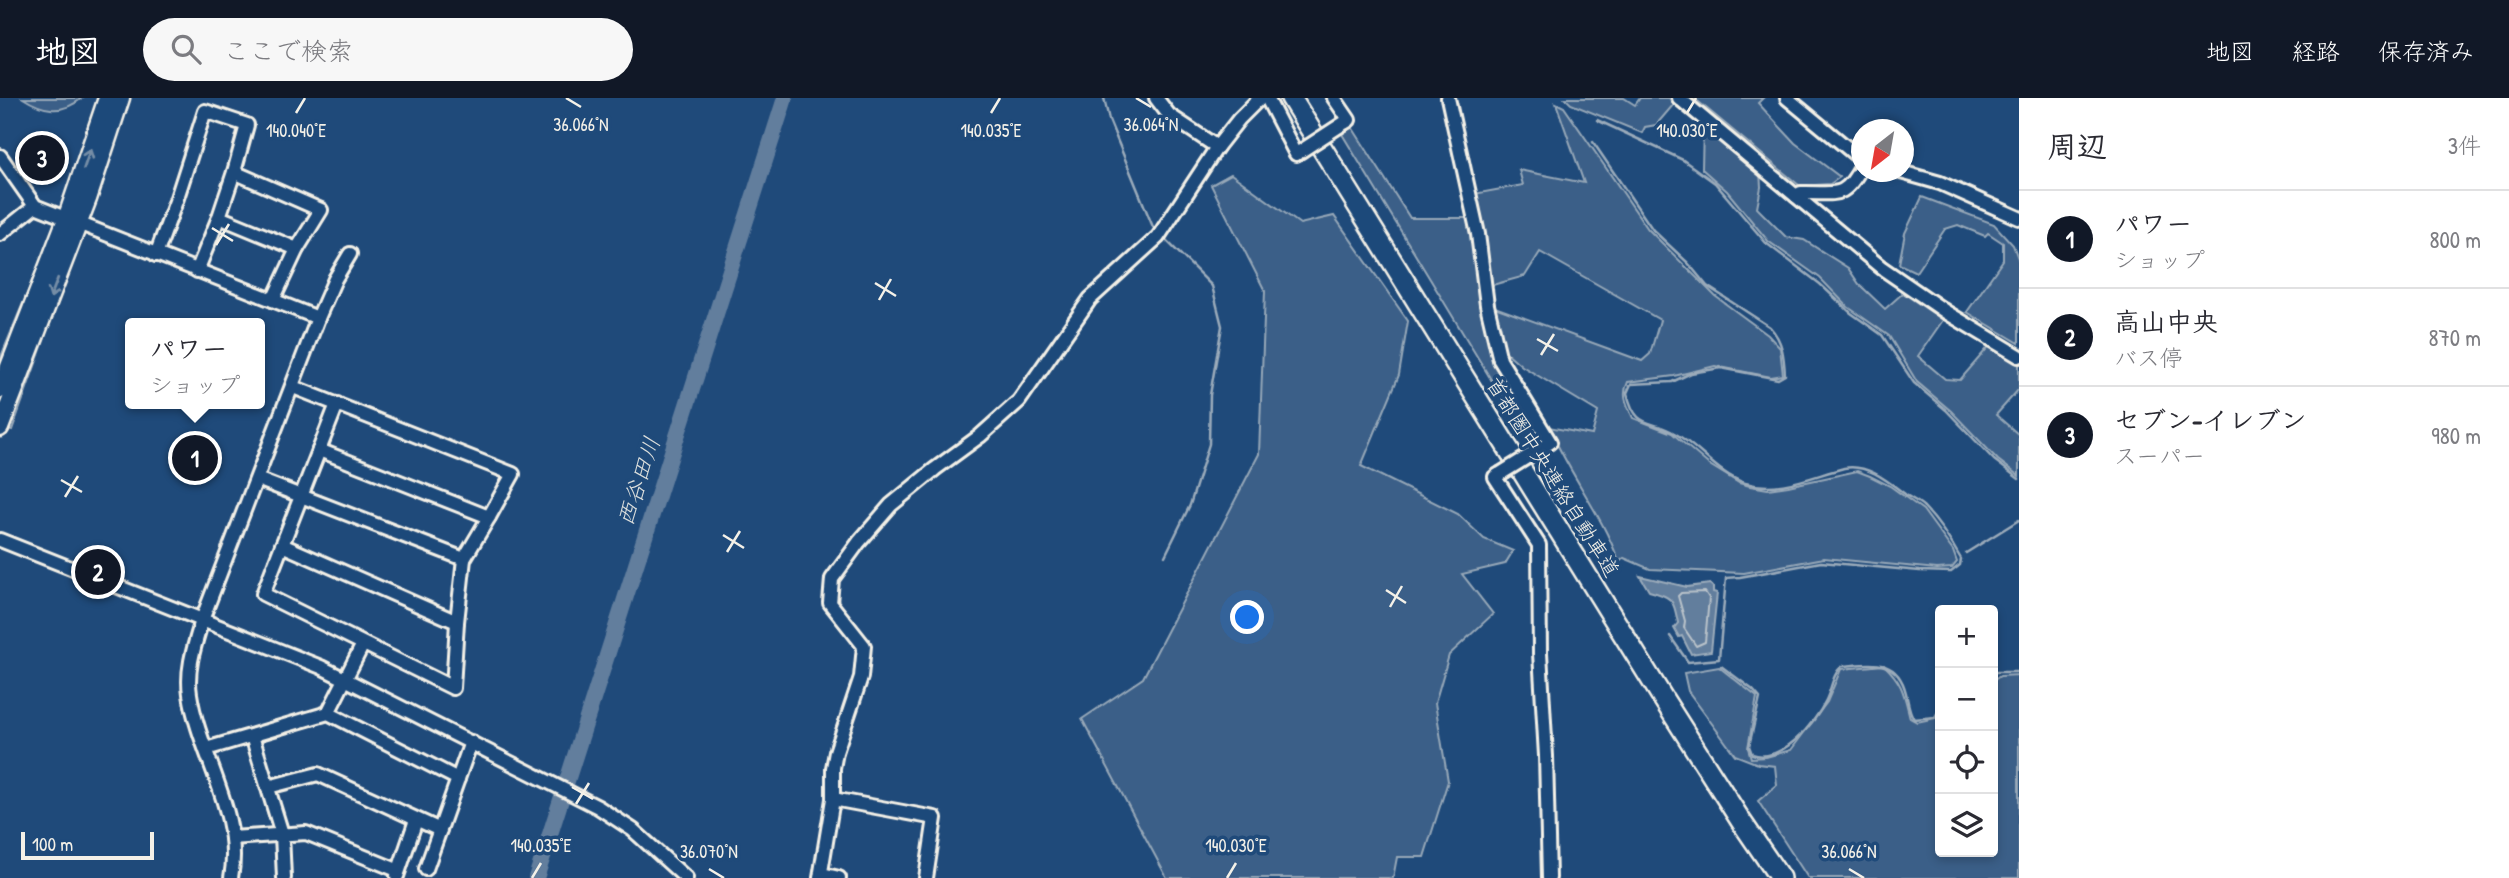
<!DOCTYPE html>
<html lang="ja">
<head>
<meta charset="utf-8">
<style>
  :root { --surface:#fff; --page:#f7f7f7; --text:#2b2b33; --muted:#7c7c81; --line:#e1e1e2; --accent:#111827 }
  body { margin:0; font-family:"Patrick Hand","Klee One",sans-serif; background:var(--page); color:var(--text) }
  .controls { position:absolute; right:21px; bottom:21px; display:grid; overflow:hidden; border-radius:7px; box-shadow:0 4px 10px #0003 }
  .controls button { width:63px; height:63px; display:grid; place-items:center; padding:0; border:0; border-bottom:2px solid var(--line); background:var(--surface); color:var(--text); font:35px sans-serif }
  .compass { position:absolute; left:1851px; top:21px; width:63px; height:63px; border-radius:50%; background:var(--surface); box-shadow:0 4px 10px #0003; rotate:211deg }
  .scale { position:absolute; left:21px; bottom:18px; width:133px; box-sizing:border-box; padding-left:7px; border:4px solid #f4f1e8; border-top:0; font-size:19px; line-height:24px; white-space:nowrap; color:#f4f1e8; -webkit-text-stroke:5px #1f4a7a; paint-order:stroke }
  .you { position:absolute; left:1248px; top:520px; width:24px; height:24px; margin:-18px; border:5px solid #fff; border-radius:50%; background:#1a73e8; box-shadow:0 0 0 10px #1a73e833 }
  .badge { display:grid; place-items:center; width:46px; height:46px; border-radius:50%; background:var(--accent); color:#fff; font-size:23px; font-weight:700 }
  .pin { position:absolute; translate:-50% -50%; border:4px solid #fff; box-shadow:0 2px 7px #0006 }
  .popup { position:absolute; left:125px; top:220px; width:140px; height:91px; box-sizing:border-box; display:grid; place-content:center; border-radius:7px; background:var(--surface); filter:drop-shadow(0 2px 5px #0005); font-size:23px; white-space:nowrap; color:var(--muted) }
  .popup b { font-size:26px; color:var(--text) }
  .popup::after { content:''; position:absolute; left:50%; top:100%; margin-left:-14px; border:14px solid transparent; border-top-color:var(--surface) }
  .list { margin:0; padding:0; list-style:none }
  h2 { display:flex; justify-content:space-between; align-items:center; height:91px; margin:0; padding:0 28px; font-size:30px }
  h2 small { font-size:23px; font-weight:400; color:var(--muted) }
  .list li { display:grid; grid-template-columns:46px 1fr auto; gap:21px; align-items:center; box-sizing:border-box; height:98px; padding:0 28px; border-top:2px solid var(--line) }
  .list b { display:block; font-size:26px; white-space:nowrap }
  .list p { margin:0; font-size:23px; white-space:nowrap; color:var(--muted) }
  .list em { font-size:23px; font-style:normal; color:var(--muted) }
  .icon { flex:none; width:38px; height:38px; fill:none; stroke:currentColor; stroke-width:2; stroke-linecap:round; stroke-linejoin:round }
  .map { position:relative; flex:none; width:2019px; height:780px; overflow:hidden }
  header { display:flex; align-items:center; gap:42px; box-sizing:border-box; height:98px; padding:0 35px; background:var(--accent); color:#fff }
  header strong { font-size:33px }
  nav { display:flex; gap:38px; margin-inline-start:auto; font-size:24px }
  .search { width:490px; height:63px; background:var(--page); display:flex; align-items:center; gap:18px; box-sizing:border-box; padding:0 24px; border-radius:38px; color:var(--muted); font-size:26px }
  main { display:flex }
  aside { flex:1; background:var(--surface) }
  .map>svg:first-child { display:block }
  .green { fill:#3a5f88; stroke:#97a8b8; stroke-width:2 }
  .water { fill:#627e9d; stroke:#9cacbb; stroke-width:2 }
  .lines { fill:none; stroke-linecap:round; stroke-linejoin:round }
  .shore { stroke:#bac3ca; stroke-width:2 }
  .stream { stroke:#9cacbb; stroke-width:2.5 }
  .river { stroke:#627e9d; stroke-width:16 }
  .minor-casing { stroke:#f4f1e8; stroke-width:18 }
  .major-casing { stroke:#f4f1e8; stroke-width:21 }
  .highway-casing { stroke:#f4f1e8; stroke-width:24 }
  .minor { stroke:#1f4a7a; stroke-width:12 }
  .major { stroke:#1f4a7a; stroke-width:16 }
  .highway { stroke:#1f4a7a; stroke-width:19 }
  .minor-bridge-casing { stroke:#f4f1e8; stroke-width:18; stroke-linecap:butt }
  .minor-bridge { stroke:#1f4a7a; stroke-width:12 }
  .oneway { stroke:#748da6 }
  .ticks { fill:none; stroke:#f4f1e8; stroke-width:2.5 }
  .labels { text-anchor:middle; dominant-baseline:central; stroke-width:7; stroke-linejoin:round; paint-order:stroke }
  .street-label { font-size:21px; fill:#f4f1e8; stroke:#1f4a7a }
  .water-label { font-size:23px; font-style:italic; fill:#dee0dd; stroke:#1f4a7a }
  .ticks-label { font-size:18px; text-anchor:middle; fill:#f4f1e8; stroke:#1f4a7a; stroke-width:7; stroke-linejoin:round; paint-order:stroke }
</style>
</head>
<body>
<header>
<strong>地図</strong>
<div class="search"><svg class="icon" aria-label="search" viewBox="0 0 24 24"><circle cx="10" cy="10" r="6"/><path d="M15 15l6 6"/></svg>ここで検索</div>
<nav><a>地図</a><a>経路</a><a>保存済み</a></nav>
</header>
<main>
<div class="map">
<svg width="2019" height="780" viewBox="0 0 2019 780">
  <rect width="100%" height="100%" fill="#1f4a7a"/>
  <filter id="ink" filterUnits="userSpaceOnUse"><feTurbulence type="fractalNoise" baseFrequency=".0143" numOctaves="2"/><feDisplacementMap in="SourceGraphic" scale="14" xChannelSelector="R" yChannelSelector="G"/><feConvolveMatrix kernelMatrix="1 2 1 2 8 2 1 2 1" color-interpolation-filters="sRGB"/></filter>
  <g filter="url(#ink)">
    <!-- green -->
    <g class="green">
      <path d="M 23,0 L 82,0 C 62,17 43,13 23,0 Z"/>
      <polygon points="1565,0 1624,0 1635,7 1640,0 1669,0 1674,6 1656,27 1645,29 1642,35 1571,6"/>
      <polygon points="1694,0 1763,0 1758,5 1795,45 1840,79 1830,86 1800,88"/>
      <path d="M 1556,5 L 1564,9 L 1648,131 L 1715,198 L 1768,237 L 1780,250 L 1783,277 L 1771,279 L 1715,268 L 1674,278 L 1628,284 C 1621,297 1627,307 1633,320 L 1672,335 L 1708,366 L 1739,385 L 1750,388 L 1768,391 L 1788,388 L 1857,373 L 1870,378 L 1890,388 L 1923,412 L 1953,453 L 1957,464 L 1952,470 L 1937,471 L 1824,460 L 1744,475 L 1650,471 L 1624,460 L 1619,464 C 1602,416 1569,376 1549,329 L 1592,337 L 1598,314 L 1522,268 L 1498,247 L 1492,208 L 1642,263 L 1650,256 L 1660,222 L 1540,154 L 1525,178 L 1489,188 L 1474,96 L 1523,87 L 1519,72 L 1584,85 Z"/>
      <polygon points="1703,27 1760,74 1761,89 1757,110 1786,139 1804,142 1848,170 1859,186 1885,211 1903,195 1943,222 1918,258 1945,281 1960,282 1991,246 2019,263 2019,291 1996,317 2019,337 2019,378 1998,362 1951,313 1917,284 1889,238 1848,209 1820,180 1768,143 1727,93 1702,71"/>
      <polygon points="1352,29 1410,120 1471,120 1487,237 1495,259 1528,320 1518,326 1342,36"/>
      <polygon points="1231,76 1300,126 1334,118 1408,223 1399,277 1361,368 1458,416 1484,441 1513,453 1505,466 1462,476 1493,516 1449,557 1435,605 1448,683 1424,759 1397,759 1393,780 1167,780 1082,621 1143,580 1259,356 1265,193 1211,87"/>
      <polygon points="1922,99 1994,126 2013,147 2019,163 2019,245 1967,214 2003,162 2003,145 1988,135 1985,138 1958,127 1945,131 1916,174 1899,166 1905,135"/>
      <polygon points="37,171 40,172 0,276 0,261"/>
      <polygon points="41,238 45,240 12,332 6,330"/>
      <path d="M 1884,567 C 1903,585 1904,596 1910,620 L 1917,624 L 1940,619 L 1940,754 L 1993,754 L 1993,583 L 2000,578 L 2019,577 L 2019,780 L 1808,780 L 1758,703 L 1777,687 L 1775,668 L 1758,666 L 1735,657 L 1688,593 L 1684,575 L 1719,569 L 1757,599 L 1748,650 L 1751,660 L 1766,659 L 1791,652 L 1827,604 L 1841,571 Z"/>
    </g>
    <!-- water -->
    <path class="water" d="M 1640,478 L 1687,489 L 1710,486 L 1713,489 L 1713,494 L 1717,495 L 1711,553 L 1691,556 L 1682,538 L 1679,539 L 1674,530 L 1678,525 C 1673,501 1673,499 1649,493 Z"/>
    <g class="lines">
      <!-- shore -->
      <polygon class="shore" points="1705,494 1709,500 1705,544 1696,548 1684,530 1685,523 1678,498 1681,495"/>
      <!-- stream -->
      <g class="stream">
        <polyline points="1104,0 1109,22 1153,129"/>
        <polyline points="1597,22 1683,62 1715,85 1766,145 1820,186 1851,215 1882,237 1914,285 1946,312 1994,362 2019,381"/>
        <path d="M 1593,44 L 1653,132 L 1688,165 L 1707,188 L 1770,229 C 1783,243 1784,259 1785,277 L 1778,281 L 1721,270 L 1691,275 L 1672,284 L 1631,286 L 1627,295 C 1636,332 1649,320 1676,336 C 1699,349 1719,377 1745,385 C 1779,395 1812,378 1844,370 C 1867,365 1889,384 1906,397 C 1912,401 1919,404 1924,409 C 1938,424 1951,443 1961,461 L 1960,467 L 1951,474 L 1920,473 L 1821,464 L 1740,479 L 1726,480 L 1719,561 L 1688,564 L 1670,538"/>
        <polyline points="1164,140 1212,188 1222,228 1210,297 1209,346 1190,407 1165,458"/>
        <polyline points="1966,455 2019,422"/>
        <path d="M 1721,568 L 1753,592 L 1760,600 L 1749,648 L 1752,656 C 1781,666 1815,626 1826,602 C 1832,590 1832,577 1842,568 C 1871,566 1897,559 1906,595 C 1908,604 1909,614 1914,621 L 1935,619 L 1940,610"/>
        <polyline points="1993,579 1995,574 2019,574"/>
      </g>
      <!-- river -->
      <polyline class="river" points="536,780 785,0"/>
      <!-- minor casing -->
      <g class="minor-casing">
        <g id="minor">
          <polyline points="1156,0 1169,17 1217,49"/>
          <polyline points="1267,0 1296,56 1301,53"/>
          <polyline points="1334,0 1349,22 1344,25"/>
          <polyline points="1448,0 1478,136 1487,207 1500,262 1550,344 1545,348"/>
          <polyline points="1679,0 1882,170 1946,214 2019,258"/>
          <polyline points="1787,0 1862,62"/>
          <path d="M 0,58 L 35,108 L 318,220 L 202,522 C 195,546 186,571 190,596 C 199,657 243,716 231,780"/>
          <polyline points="1901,74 1940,85 2019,120"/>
          <path d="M 1796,98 L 1801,95 C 1837,94 1843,103 1862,68"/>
          <polyline points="219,119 297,151"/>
          <polyline points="0,136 35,108"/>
          <polyline points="156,157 176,103 205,13 247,27 234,74"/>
          <polyline points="197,173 219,119 234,74 321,112 297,151 273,202"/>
          <polyline points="318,220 335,181 350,156"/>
          <polyline points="293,289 513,376 489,419 319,352"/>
          <polyline points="337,306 263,496 453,590 457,524"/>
          <polyline points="1500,376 1495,379 1539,447 1540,555 1546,658 1549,780"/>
          <polyline points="257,381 464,461 489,419"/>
          <polyline points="0,442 321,569 598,709 633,732 686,780"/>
          <polyline points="282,447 457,524 464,461"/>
          <polyline points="328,615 363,546"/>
          <polyline points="252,638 282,736 284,780"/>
          <polyline points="206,651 328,615 458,681"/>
          <polyline points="268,689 318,676 440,732"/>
          <polyline points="833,701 935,720 926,780"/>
          <polyline points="232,740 306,735 397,772"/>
          <polyline points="426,771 471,644"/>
          <polyline points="822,776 839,780"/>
          <polyline points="397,778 416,722"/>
          <polyline points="820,780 833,701 833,670 836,654 861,579 864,548 830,505 832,481 859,444 891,407 935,371 980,338 1019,303 1090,201 1158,139 1217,49 1239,21 1260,0"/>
        </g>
      </g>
      <!-- major casing -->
      <g class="major-casing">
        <g id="major">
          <polyline points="0,292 66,121 107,0"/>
          <polyline points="0,330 88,101 121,0"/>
        </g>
      </g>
      <!-- highway casing -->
      <g class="highway-casing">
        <polyline id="highway" points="1291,0 1664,602 1741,723 1780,780"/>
      </g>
      <!-- minor -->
      <use href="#minor" class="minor"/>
      <!-- major -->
      <use href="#major" class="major"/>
      <!-- highway -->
      <use href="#highway" class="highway"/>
      <!-- minor-bridge casing -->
      <g class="minor-bridge-casing">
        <g id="minor-bridge">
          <polyline points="1301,53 1344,25"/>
          <polyline points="1500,376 1545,348"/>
        </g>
      </g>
      <!-- minor-bridge -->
      <use href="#minor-bridge" class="minor-bridge"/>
    </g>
    <!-- one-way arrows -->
    <defs><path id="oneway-shaft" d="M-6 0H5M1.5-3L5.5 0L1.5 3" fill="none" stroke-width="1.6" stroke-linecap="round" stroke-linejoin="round" transform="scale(1.75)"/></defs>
    <g class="oneway">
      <use href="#oneway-shaft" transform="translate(87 61) rotate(-71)"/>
      <use href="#oneway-shaft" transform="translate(54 190) rotate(111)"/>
    </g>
  </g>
  <!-- ticks -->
  <path class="ticks" d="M 566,0 L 581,9M 1136,0 L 1151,9M 296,15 L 305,0M 991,15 L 1000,0M 1687,15 L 1696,0M 212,130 L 233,143M 216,147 L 229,126M 875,185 L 896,198M 879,202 L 891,181M 1537,241 L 1558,253M 1541,257 L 1554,236M 61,382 L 82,394M 65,399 L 78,378M 723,437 L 744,450M 727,454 L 740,433M 1386,492 L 1406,505M 1390,509 L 1402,488M 572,689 L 593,701M 576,706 L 589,685M 709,771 L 724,780M 1849,771 L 1864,780M 532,780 L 541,765M 1227,780 L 1236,765"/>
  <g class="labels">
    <!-- street labels -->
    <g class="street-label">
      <text transform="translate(1553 379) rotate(58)">首都圏中央連絡自動車道</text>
    </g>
    <!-- water labels -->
    <g class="water-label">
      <text transform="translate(638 383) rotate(-72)">西谷田川</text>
    </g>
  </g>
  <g class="ticks-label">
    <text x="581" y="33">36.066°N</text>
    <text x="1151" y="33">36.064°N</text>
    <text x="296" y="39">140.040°E</text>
    <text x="991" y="39">140.035°E</text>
    <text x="1687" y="39">140.030°E</text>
    <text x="541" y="754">140.035°E</text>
    <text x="1236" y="754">140.030°E</text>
    <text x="709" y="760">36.070°N</text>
    <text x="1849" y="760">36.066°N</text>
  </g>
</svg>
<div class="controls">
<button>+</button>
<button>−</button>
<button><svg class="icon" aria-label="locate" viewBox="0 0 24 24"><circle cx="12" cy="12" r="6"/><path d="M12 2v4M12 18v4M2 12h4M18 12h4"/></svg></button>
<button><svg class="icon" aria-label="layers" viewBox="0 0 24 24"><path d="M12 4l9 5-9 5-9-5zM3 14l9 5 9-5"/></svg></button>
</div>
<svg class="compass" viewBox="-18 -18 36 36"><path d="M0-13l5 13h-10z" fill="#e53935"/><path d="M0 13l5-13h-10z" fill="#7c7c81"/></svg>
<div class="scale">100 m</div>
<div class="you"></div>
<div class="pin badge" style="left:195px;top:360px">1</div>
<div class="popup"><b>パワー</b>ショップ</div>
<div class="pin badge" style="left:98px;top:474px">2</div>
<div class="pin badge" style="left:42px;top:60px">3</div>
</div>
<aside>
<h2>周辺<small>3件</small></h2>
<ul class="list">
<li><span class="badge">1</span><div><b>パワー</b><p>ショップ</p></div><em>800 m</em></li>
<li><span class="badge">2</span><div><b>高山中央</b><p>バス停</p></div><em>870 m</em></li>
<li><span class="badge">3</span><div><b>セブン-イレブン</b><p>スーパー</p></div><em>980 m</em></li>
</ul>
</aside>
</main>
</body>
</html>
